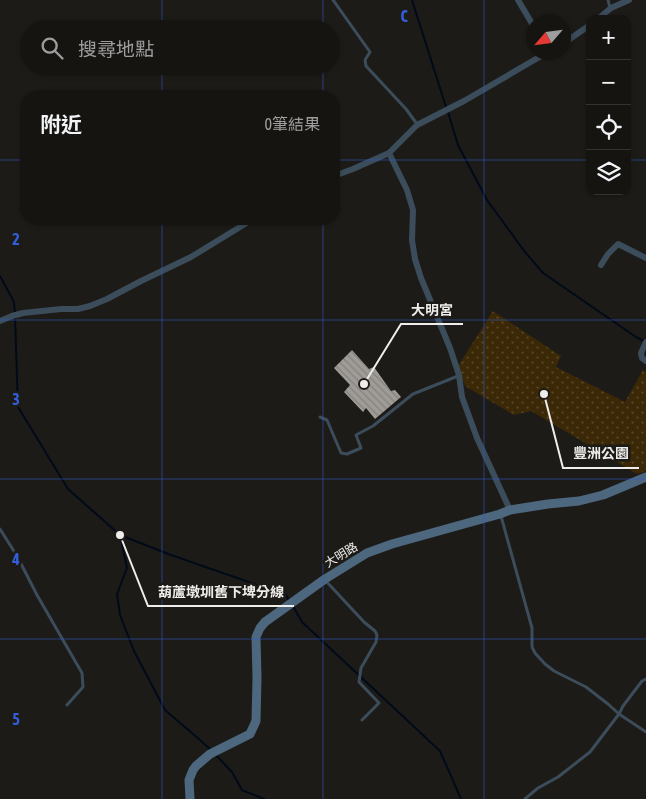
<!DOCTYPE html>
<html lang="zh-TW">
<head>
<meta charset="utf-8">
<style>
  :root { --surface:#161411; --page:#1f1d1a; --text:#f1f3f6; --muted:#9e9e9f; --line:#353331 }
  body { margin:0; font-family:"Asap Condensed","Noto Sans TC",sans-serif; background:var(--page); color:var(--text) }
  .controls { position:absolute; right:15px; top:15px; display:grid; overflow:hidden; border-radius:10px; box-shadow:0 1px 4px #0004 }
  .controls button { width:45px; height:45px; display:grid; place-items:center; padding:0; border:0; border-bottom:1px solid var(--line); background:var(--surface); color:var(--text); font:25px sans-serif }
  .compass { position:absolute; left:526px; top:15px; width:45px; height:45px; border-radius:50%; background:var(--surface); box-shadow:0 1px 4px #0004; rotate:242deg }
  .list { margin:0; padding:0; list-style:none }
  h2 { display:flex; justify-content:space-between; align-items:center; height:65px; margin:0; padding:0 20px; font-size:21px }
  h2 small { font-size:16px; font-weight:400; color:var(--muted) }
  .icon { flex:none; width:28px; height:28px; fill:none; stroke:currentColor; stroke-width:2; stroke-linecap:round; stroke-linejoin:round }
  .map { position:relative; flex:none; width:646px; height:799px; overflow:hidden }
  .search { position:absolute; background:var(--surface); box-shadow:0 1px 4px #0004; left:20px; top:20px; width:320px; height:55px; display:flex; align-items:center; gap:12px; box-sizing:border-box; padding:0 18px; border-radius:28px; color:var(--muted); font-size:19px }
  .panel { position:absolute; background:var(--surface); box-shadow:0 1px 4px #0004; left:20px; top:90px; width:320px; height:135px; border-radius:20px }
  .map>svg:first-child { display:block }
  .park { fill:url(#park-dots) }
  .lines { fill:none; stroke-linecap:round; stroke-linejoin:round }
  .stream { stroke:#000a19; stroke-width:2 }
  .building { fill:url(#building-back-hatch) }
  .lane { stroke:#3b4c5a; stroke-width:3 }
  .street { stroke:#3b4c5a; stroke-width:6 }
  .secondary { stroke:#4c677e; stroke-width:9 }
  .grid { fill:none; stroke:#325eda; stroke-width:1; stroke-opacity:0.55 }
  .labels { text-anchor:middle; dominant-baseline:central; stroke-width:5; stroke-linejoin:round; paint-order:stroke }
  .street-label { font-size:12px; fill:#efedeb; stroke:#1d1b17 }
  .grid-label { font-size:16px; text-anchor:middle; font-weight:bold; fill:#325eda; stroke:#1d1b17; stroke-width:5; stroke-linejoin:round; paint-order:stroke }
  .leader { fill:none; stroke:#efedeb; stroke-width:2 }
  .callout-dot { fill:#efedeb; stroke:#1d1b17; stroke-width:2 }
  .callout-label { font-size:14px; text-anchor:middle; font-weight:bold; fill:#efedeb; stroke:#1d1b17; stroke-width:5; stroke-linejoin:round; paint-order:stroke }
</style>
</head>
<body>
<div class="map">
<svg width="646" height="799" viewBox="0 0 646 799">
  <defs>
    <pattern id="park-dots" width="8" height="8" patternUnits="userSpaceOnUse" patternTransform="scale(1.25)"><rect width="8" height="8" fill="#3a2806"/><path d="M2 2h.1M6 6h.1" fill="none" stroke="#57482a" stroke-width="1.8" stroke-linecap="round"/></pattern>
    <pattern id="building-back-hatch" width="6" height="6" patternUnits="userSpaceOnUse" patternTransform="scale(1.25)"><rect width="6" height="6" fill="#9f9c97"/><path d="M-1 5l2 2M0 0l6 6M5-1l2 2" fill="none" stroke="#85827f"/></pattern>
  </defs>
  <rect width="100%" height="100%" fill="#1d1b17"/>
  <!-- park -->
  <polygon class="park" points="493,311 561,356 556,367 625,402 643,370 646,372 646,471 637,474 531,411 514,415 465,386 458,366"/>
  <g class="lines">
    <!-- stream -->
    <g class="stream">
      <polyline points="412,0 446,107"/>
      <polyline points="448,112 458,145 487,200 525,252 543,273 636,337 644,341"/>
      <polyline points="0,276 14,302 15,313"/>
      <polyline points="15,317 18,407 68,489 120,535 127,568 117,594 120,615 134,651 165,710 200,740 212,751"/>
      <polyline points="120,535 171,555 286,595 290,602"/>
      <polyline points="293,606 302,622 440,751 461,799"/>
      <polyline points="215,754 232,772 242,790 264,799"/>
    </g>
  </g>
  <!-- building -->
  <polygon class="building" points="352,350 369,369 374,367 391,391 395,390 401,397 375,419 366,408 363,412 344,392 350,385 334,368"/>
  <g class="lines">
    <!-- lane -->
    <g class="lane">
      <polyline points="333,0 370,52 365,60 366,66 406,109 417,124"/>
      <polyline points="608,0 610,8"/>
      <polyline points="320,417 327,420 341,453 347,454 361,448 356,435 373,426 413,394 458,376"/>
      <polyline points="501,516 532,628 532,647 535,653 545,664 554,671 586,687 608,704 619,714 646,732"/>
      <polyline points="0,529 17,556 37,595 82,673 83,687 67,705"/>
      <polyline points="325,580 364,622 375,631 377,635 376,642 361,668 359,682 379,703 362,720"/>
      <polyline points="525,799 538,788 558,777 590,752 619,714 623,706 642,681 646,679"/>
    </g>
    <!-- street -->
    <g class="street">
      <polyline points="518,0 534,27"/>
      <polyline points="598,19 611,8 629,0"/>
      <polyline points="564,43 590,25"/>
      <polyline points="389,153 407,190 413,210 412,240 415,259 421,278 450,348 459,375 462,397 477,438 510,510"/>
      <polyline points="334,176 353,169 389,153 417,125 464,101 548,52"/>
      <polyline points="601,265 608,254 618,244 646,258"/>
      <polyline points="0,321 12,316 23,313 61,309 78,309 90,306 107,299 141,281 191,257 253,219"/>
      <polyline points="646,342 641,353 642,358 646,361"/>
    </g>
    <!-- secondary -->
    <polyline class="secondary" points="190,799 189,780 193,770 196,766 210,754 250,734 256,721 257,678 256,637 260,628 265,622 325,579 367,553 392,544 500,514 510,510 548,504 579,501 603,495 646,477"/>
  </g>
  <!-- grid -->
  <path class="grid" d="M 162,0 L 162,29M 323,0 L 323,29M 484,0 L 484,799M 162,66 L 162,96M 323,66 L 323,96M 0,160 L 26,160M 334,160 L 590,160M 627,160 L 646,160M 162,219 L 162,799M 323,219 L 323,799M 0,320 L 646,320M 0,479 L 646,479M 0,639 L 646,639"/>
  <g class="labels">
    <!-- street labels -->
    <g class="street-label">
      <text transform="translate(341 555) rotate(-31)">大明路</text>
    </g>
  </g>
  <g class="grid-label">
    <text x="404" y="22">C</text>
    <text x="16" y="245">2</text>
    <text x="16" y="405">3</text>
    <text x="16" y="565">4</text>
    <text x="16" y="725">5</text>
  </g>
  <!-- callouts -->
  <path class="leader" d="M364 384L401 324H463M544 394L563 468H639M120 535L148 606H294"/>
  <g class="callout-dot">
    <circle cx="364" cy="384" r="5"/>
    <circle cx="544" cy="394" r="5"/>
    <circle cx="120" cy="535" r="5"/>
  </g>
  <g class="callout-label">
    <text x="432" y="315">大明宮</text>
    <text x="601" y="458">豐洲公園</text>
    <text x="221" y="597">葫蘆墩圳舊下埤分線</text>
  </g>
</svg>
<div class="controls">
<button>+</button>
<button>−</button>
<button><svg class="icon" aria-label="locate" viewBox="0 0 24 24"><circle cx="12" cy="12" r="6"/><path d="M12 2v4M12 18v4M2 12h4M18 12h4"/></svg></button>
<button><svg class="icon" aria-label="layers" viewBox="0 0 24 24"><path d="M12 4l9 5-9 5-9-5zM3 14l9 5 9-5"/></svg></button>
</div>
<svg class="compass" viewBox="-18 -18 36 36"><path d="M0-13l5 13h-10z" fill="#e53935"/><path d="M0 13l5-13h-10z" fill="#9e9e9f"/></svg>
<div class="search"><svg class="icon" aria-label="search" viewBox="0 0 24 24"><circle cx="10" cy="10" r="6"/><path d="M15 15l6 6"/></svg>搜尋地點</div>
<section class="panel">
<h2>附近<small>0筆結果</small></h2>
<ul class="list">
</ul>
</section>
</div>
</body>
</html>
